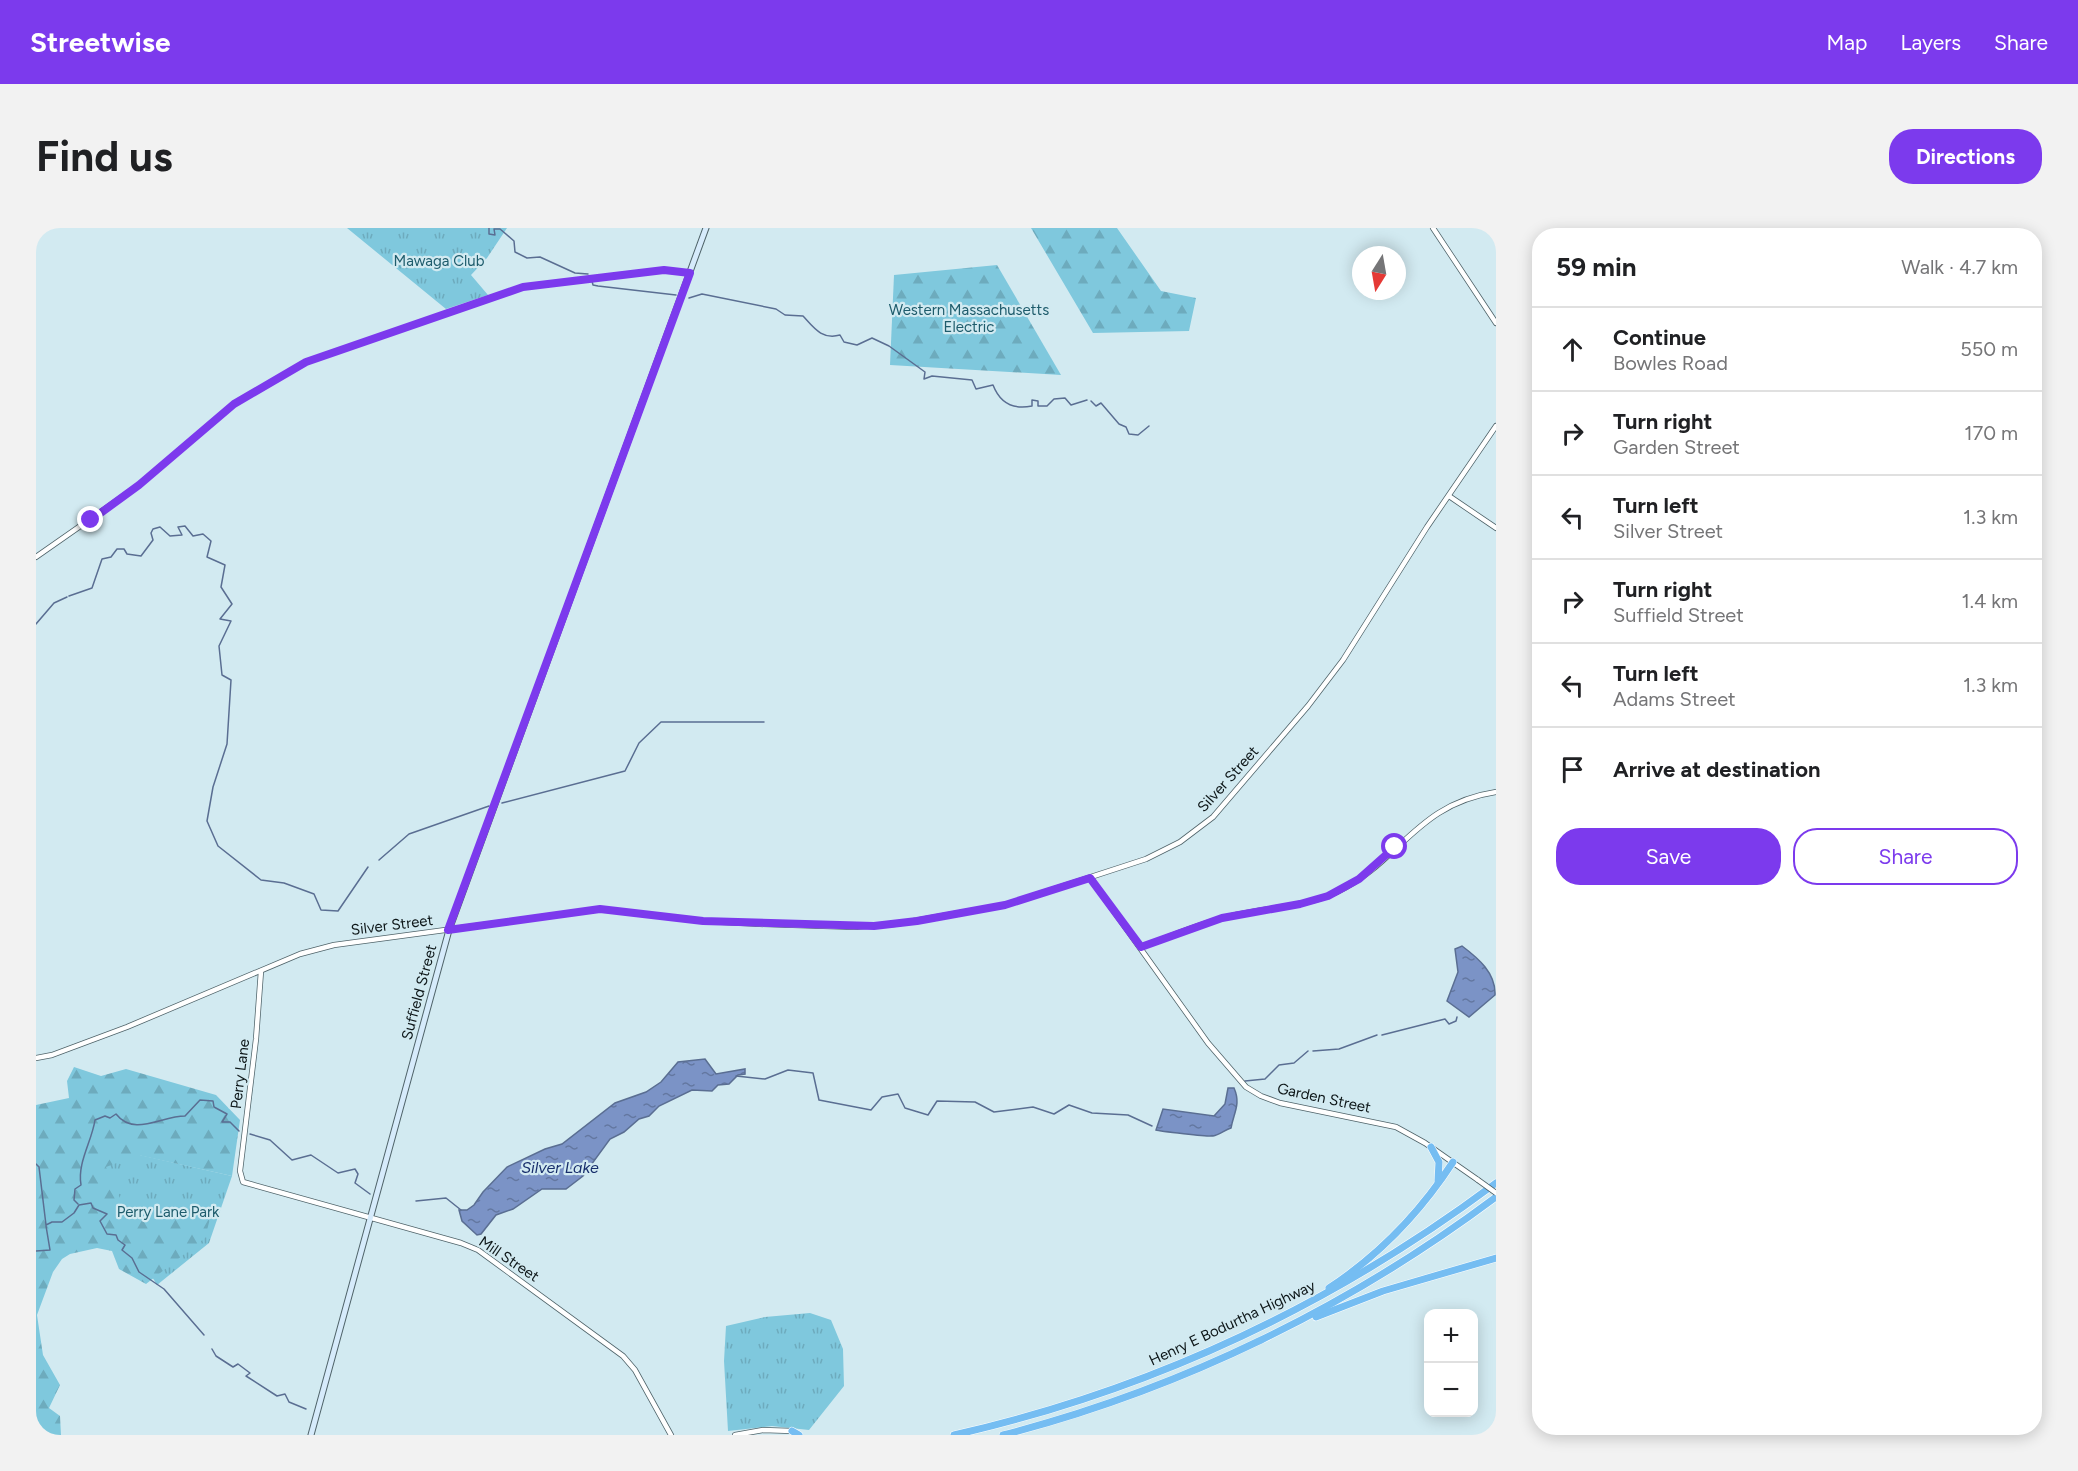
<!DOCTYPE html>
<html lang="en">
<head>
<meta charset="utf-8">
<style>
  :root { --surface:#fff; --page:#f2f2f2; --text:#202124; --muted:#757577; --line:#e0e0e0; --accent:#7c3aed }
  body { margin:0; font-family:Figtree,sans-serif; background:var(--page); color:var(--text) }
  .controls { position:absolute; right:18px; bottom:18px; display:grid; overflow:hidden; border-radius:12px; box-shadow:0 3px 15px #0003 }
  .controls button { width:54px; height:54px; display:grid; place-items:center; padding:0; border:0; border-bottom:2px solid var(--line); background:var(--surface); color:var(--text); font:30px sans-serif }
  .compass { position:absolute; left:1316px; top:18px; width:54px; height:54px; border-radius:50%; background:var(--surface); box-shadow:0 3px 15px #0003; rotate:191deg }
  .stop { position:absolute; width:18px; height:18px; margin:-14px; border:4px solid #7c3aed; border-radius:50%; background:#fff }
  .stop.end { background:#7c3aed; border-color:#fff; box-shadow:0 2px 6px #0008 }
  .list { margin:0; padding:0; list-style:none }
  h2 { display:flex; justify-content:space-between; align-items:center; height:78px; margin:0; padding:0 24px; font-size:26px }
  h2 small { font-size:20px; font-weight:400; color:var(--muted) }
  .list li { display:grid; grid-template-columns:39px 1fr auto; gap:18px; align-items:center; box-sizing:border-box; height:84px; padding:0 24px; border-top:2px solid var(--line) }
  .list b { display:block; font-size:22px; white-space:nowrap }
  .list p { margin:0; font-size:20px; white-space:nowrap; color:var(--muted) }
  .list em { font-size:20px; font-style:normal; color:var(--muted) }
  .actions { display:flex; gap:12px; padding:18px 24px }
  .actions a { flex:1; padding:14px 0; border:2px solid var(--accent); border-radius:24px; text-align:center; font-size:21px; color:var(--accent) }
  .actions .main { background:var(--accent); color:#fff }
  .icon { flex:none; width:33px; height:33px; fill:none; stroke:currentColor; stroke-width:2; stroke-linecap:round; stroke-linejoin:round }
  .map { position:relative; flex:none; width:1460px; height:1207px; overflow:hidden; border-radius:24px }
  header { display:flex; align-items:center; gap:36px; box-sizing:border-box; height:84px; padding:0 30px; background:var(--accent); color:#fff }
  header strong { font-size:28px }
  nav { display:flex; gap:33px; margin-inline-start:auto; font-size:21px }
  .intro { display:flex; align-items:center; justify-content:space-between; box-sizing:border-box; height:144px; padding:0 36px }
  h1 { margin:0; font-size:42px }
  .button { padding:15px 27px; border-radius:24px; background:var(--accent); color:#fff; font-size:21px; font-weight:700 }
  main { display:flex; gap:36px; padding:0 36px }
  aside { flex:1; background:var(--surface); border-radius:24px; box-shadow:0 3px 15px #0003 }
  .map>svg:first-child { display:block }
  .grass { fill:url(#grass-tufts) }
  .forest { fill:url(#forest-firs) }
  .water { fill:url(#water-ripples); stroke:#5a6e92; stroke-width:1.5 }
  .lines { fill:none; stroke-linecap:round; stroke-linejoin:round }
  .stream { stroke:#5a6e92; stroke-width:1.5 }
  .tertiary-casing { stroke:#4f6369; stroke-width:6 }
  .secondary-casing { stroke:#4f6369; stroke-width:7 }
  .motorway-casing { stroke:#fff; stroke-width:8 }
  .tertiary { stroke:#fff; stroke-width:4.5 }
  .secondary { stroke:#d6ebfb; stroke-width:5 }
  .motorway { stroke:#75bdf2; stroke-width:7 }
  .tertiary-bridge-casing { stroke:#4f6369; stroke-width:6; stroke-linecap:butt }
  .tertiary-bridge { stroke:#fff; stroke-width:4.5 }
  .route { stroke:#7c3aed; stroke-width:8 }
  .labels { text-anchor:middle; dominant-baseline:central; stroke-width:4.5; stroke-linejoin:round; paint-order:stroke }
  .park-label { font-size:15px; fill:#1e5c6c; stroke:#d2eaf1 }
  .street-label { font-size:15px; fill:#0d1618; stroke:#d2eaf1 }
  .water-label { font-size:16px; font-style:italic; fill:#172e6b; stroke:#d2eaf1 }
</style>
</head>
<body>
<header>
<strong>Streetwise</strong>
<nav><a>Map</a><a>Layers</a><a>Share</a></nav>
</header>
<div class="intro"><h1>Find us</h1><a class="button">Directions</a></div>
<main>
<div class="map">
<svg width="1460" height="1207" viewBox="0 0 1460 1207">
  <defs>
    <pattern id="grass-tufts" width="24" height="20" patternUnits="userSpaceOnUse" patternTransform="scale(1.5)"><rect width="24" height="20" fill="#7fc8dd"/><path d="M3 7l-1-3M5 7V3M7 7l1-3M15 17l-1-3M17 17v-4M19 17l1-3" fill="none" stroke="#6dabbd"/></pattern>
    <pattern id="forest-firs" width="22" height="20" patternUnits="userSpaceOnUse" patternTransform="scale(1.5)"><rect width="22" height="20" fill="#7fc8dd"/><path d="M5 1l3.5 6h-7zM16 11l3.5 6h-7z" fill="#6dabbd"/></pattern>
    <pattern id="water-ripples" width="26" height="14" patternUnits="userSpaceOnUse" patternTransform="scale(1.5)"><rect width="26" height="14" fill="#7b93c6"/><path d="M2 4q2-2 4 0t4 0M15 11q2-2 4 0t4 0" fill="none" stroke="#6377a0"/></pattern>
  </defs>
  <rect width="100%" height="100%" fill="#d2eaf1"/>
  <!-- grass -->
  <g class="grass">
    <polygon points="311,0 471,0 451,30 435,47 452,67 410,81"/>
    <polygon points="51,915 196,948 173,1015 121,1057 91,1007"/>
    <polygon points="774,1085 795,1092 807,1121 808,1158 773,1202 736,1198 692,1203 688,1133 690,1098 729,1089"/>
  </g>
  <!-- forest -->
  <g class="forest">
    <polygon points="995,0 1081,0 1125,63 1160,70 1153,103 1057,105"/>
    <polygon points="961,37 1025,147 854,137 858,47"/>
    <path d="M 38,839 L 65,848 L 90,841 L 180,867 L 204,892 L 196,948 L 102,927 L 70,939 L 87,977 C 118,989 146,980 178,975 L 169,1010 L 110,1056 L 83,1041 L 76,1023 L 61,1020 L 34,1026 L 26,1031 L 17,1044 L 1,1087 L 7,1127 L 24,1157 L 13,1180 L 24,1188 L 25,1207 L 0,1207 L 0,877 L 33,870 L 31,853 Z"/>
  </g>
  <!-- water -->
  <g class="water">
    <path d="M 1426,718 C 1442,730 1460,745 1459,767 L 1433,789 L 1411,773 L 1422,744 L 1419,721 Z"/>
    <polygon points="669,831 680,846 709,841 709,846 702,847 693,856 682,857 676,863 656,862 623,878 613,888 603,891 588,904 574,911 547,948 530,961 506,961 477,981 460,987 445,1006 441,1007 426,993 423,982 431,982 438,977 447,964 471,939 509,921 526,916 579,875 610,864 625,854 642,834"/>
    <path d="M 1192,860 L 1198,860 C 1205,876 1198,884 1195,900 C 1189,902 1183,907 1177,908 C 1172,909 1123,903 1120,902 L 1127,881 L 1178,888 L 1189,876 Z"/>
  </g>
  <g class="lines">
    <!-- stream -->
    <g class="stream">
      <polyline points="453,0 453,6 459,7 458,1 464,1 478,13 479,24 491,30 504,29 539,45 552,46"/>
      <polyline points="556,53 557,57 562,58 640,67"/>
      <path d="M 653,70 L 666,66 L 740,81 L 749,87 L 767,88 C 778,100 786,112 804,107 L 808,114 L 821,117 L 836,110 L 853,118 L 889,144 L 888,151 L 896,148 L 936,152 L 940,161 L 957,157 C 964,175 977,182 996,178 L 996,172 L 1002,173 L 1002,178 L 1011,178 L 1018,171 L 1029,170 L 1035,177 L 1051,172"/>
      <polyline points="1055,173 1060,178 1065,175 1083,196 1090,199 1093,206 1102,207 1113,198"/>
      <polyline points="33,368 56,360 66,331 75,329 81,321 88,321 91,326 105,328 117,312 115,305 117,301 124,299 134,308 146,307 142,299 149,298 157,308 167,306 175,313 171,329 189,337 185,359 196,376 184,391 195,393 183,418 186,447 195,452 191,516 177,559 171,593 182,618 225,652 248,655 278,666 285,682 302,683 332,639"/>
      <polyline points="0,396 18,375 31,369"/>
      <polyline points="466,575 589,543 603,515 625,494 728,494"/>
      <polyline points="343,632 373,606 453,578"/>
      <polyline points="1346,807 1409,791 1413,796 1420,793 1421,789"/>
      <polyline points="1277,823 1303,821 1341,807"/>
      <polyline points="700,848 729,851 752,842 777,845 783,872 835,882 846,869 862,866 869,880 892,887 901,873 939,874 958,884 997,879 1018,886 1033,877 1056,885 1092,887 1116,898"/>
      <polyline points="1209,853 1229,851 1243,837 1258,835 1272,823"/>
      <polyline points="214,906 234,912 256,932 275,927 302,945 319,941 322,946 319,955 334,966"/>
      <polyline points="0,936 3,939 10,997 16,994 26,994 38,985 43,977 55,975 57,980 71,986 64,993 71,1006 80,1007 82,1012 89,1017 86,1022 96,1030 103,1044 128,1061 168,1107"/>
      <polyline points="380,973 410,970 425,982"/>
      <path d="M 42,976 L 38,972 L 39,961 L 45,957 C 41,935 56,913 59,892 L 69,888 L 74,890 L 80,886 C 98,909 125,888 149,888 L 164,872 L 177,873 L 178,879 L 191,886 L 186,894 L 194,894 L 203,903"/>
      <polyline points="0,1023 14,1022 10,998"/>
      <polyline points="176,1121 180,1128 197,1139 202,1136 214,1145 210,1148 241,1168 249,1166 253,1174 270,1181"/>
    </g>
    <!-- tertiary casing -->
    <g class="tertiary-casing">
      <g id="tertiary">
        <polyline points="1397,0 1460,95"/>
        <polyline points="1413,268 1460,300"/>
        <polyline points="0,329 103,257 198,176 270,134 487,59 628,42 654,45"/>
        <polyline points="1054,650 1172,815 1210,859 1225,868 1244,875 1360,899 1389,915 1442,952"/>
        <path d="M 1105,719 C 1136,708 1167,694 1199,687 C 1233,679 1269,679 1301,664 C 1364,634 1380,576 1460,564"/>
        <polyline points="225,743 220,811 204,943 207,954 425,1015 442,1022 587,1128 599,1142 635,1207"/>
        <polyline points="0,830 16,827 91,799 264,726 298,717 564,681 667,693 724,696 818,699 860,696 969,677 1110,631 1144,614 1177,589 1272,478 1307,432 1391,299 1460,198"/>
        <polyline points="699,1207 727,1202 756,1203"/>
      </g>
    </g>
    <!-- secondary casing -->
    <g class="secondary-casing">
      <polyline id="secondary" points="275,1207 413,702 670,0"/>
    </g>
    <!-- motorway casing -->
    <g class="motorway-casing">
      <g id="motorway">
        <polyline points="1395,919 1403,934 1402,953"/>
        <path d="M 1293,1060 C 1342,1028 1385,983 1417,934"/>
        <polyline points="1280,1089 1347,1063 1460,1030"/>
        <polyline points="756,1203 763,1207"/>
        <path d="M 918,1207 C 1116,1162 1298,1076 1460,955"/>
        <path d="M 967,1207 C 1145,1161 1313,1079 1460,969"/>
      </g>
    </g>
    <!-- tertiary -->
    <use href="#tertiary" class="tertiary"/>
    <!-- secondary -->
    <use href="#secondary" class="secondary"/>
    <!-- motorway -->
    <use href="#motorway" class="motorway"/>
    <!-- tertiary-bridge casing -->
    <g class="tertiary-bridge-casing">
      <polyline id="tertiary-bridge" points="1442,952 1460,965"/>
    </g>
    <!-- tertiary-bridge -->
    <use href="#tertiary-bridge" class="tertiary-bridge"/>
  </g>
  <g class="lines">
    <!-- route -->
    <polyline class="route" points="55,292 103,257 198,176 270,134 487,59 628,42 654,45 412,702 564,681 667,693 838,698 881,693 969,677 1054,650 1105,719 1186,690 1264,676 1292,668 1323,651 1359,619"/>
  </g>
  <g class="labels">
    <!-- park labels -->
    <g class="park-label">
      <text x="403" y="33">Mawaga Club</text>
      <text x="933" y="82">Western Massachusetts<tspan x="933" dy="17">Electric</tspan></text>
      <text x="132" y="984">Perry Lane Park</text>
    </g>
    <!-- street labels -->
    <g class="street-label">
      <text transform="translate(1192 551) rotate(-48)">Silver Street</text>
      <text transform="translate(356 697) rotate(-7)">Silver Street</text>
      <text transform="translate(383 764) rotate(-75)">Suffield Street</text>
      <text transform="translate(204 846) rotate(-83)">Perry Lane</text>
      <text transform="translate(1288 870) rotate(12)">Garden Street</text>
      <text transform="translate(473 1031) rotate(34)">Mill Street</text>
      <text transform="translate(1196 1095) rotate(-25)">Henry E Bodurtha Highway</text>
    </g>
    <!-- water labels -->
    <g class="water-label">
      <text x="524" y="939">Silver Lake</text>
    </g>
  </g>
</svg>
<div class="controls">
<button>+</button>
<button>−</button>
</div>
<svg class="compass" viewBox="-18 -18 36 36"><path d="M0-13l5 13h-10z" fill="#e53935"/><path d="M0 13l5-13h-10z" fill="#757577"/></svg>
<div class="stop" style="left:1359px;top:619px"></div>
<div class="stop end" style="left:55px;top:292px"></div>
</div>
<aside>
<h2>59 min<small>Walk · 4.7 km</small></h2>
<ul class="list">
<li><svg class="icon" aria-label="ahead" viewBox="0 0 24 24"><path d="M12 20V5M6 11l6-6 6 6"/></svg><div><b>Continue</b><p>Bowles Road</p></div><em>550 m</em></li>
<li><svg class="icon" aria-label="right" viewBox="0 0 24 24"><path d="M7 20v-9h11M14 6l5 5-5 5"/></svg><div><b>Turn right</b><p>Garden Street</p></div><em>170 m</em></li>
<li><svg class="icon" aria-label="left" viewBox="0 0 24 24"><path d="M17 20v-9H6M10 6l-5 5 5 5"/></svg><div><b>Turn left</b><p>Silver Street</p></div><em>1.3 km</em></li>
<li><svg class="icon" aria-label="right" viewBox="0 0 24 24"><path d="M7 20v-9h11M14 6l5 5-5 5"/></svg><div><b>Turn right</b><p>Suffield Street</p></div><em>1.4 km</em></li>
<li><svg class="icon" aria-label="left" viewBox="0 0 24 24"><path d="M17 20v-9H6M10 6l-5 5 5 5"/></svg><div><b>Turn left</b><p>Adams Street</p></div><em>1.3 km</em></li>
<li><svg class="icon" aria-label="arrive" viewBox="0 0 24 24"><path d="M6 21V4h12l-3 4 3 4H6"/></svg><div><b>Arrive at destination</b></div></li>
</ul>
<div class="actions"><a class="main">Save</a><a>Share</a></div>
</aside>
</main>
</body>
</html>
